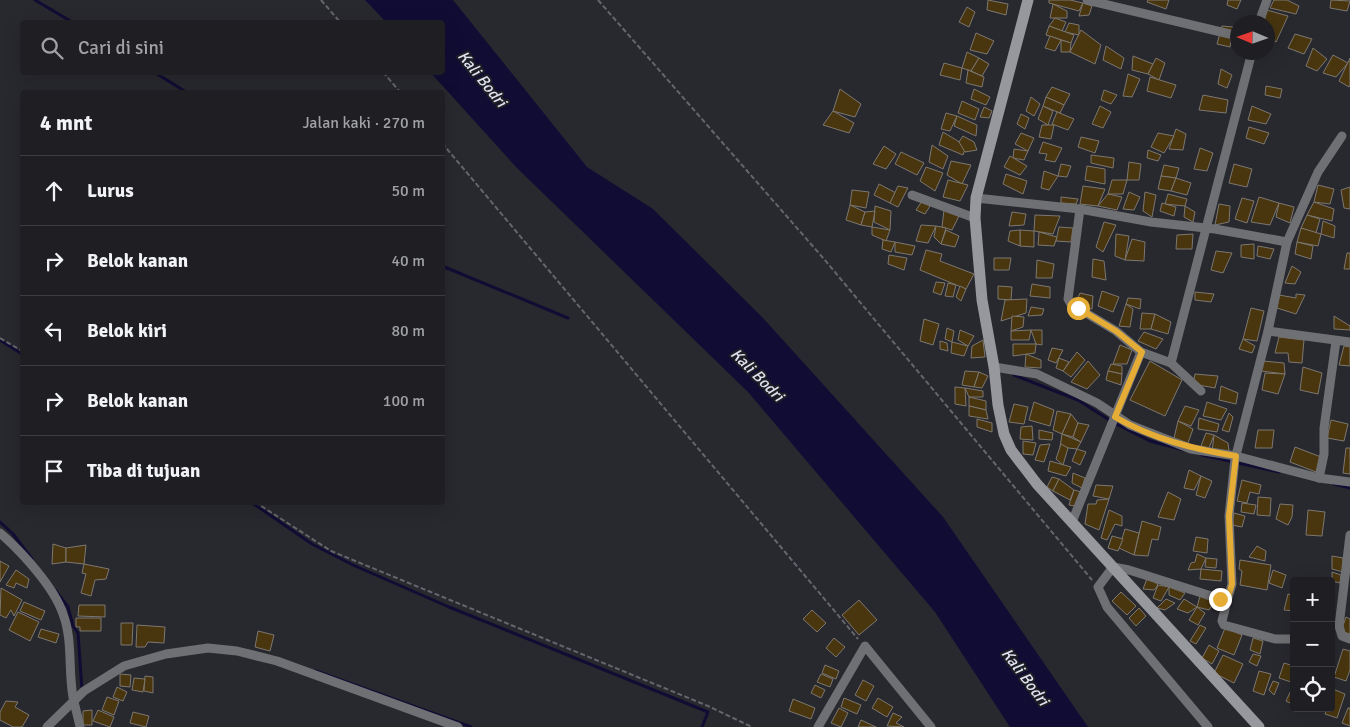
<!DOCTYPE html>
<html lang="id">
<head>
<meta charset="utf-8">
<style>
  :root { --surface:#1e1e23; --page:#2b2b30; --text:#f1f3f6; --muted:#a1a2a6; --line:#3c3c41 }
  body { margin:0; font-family:Signika,sans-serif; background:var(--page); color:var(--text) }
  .controls { position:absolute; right:15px; bottom:15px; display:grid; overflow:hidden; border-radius:5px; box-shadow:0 5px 20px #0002 }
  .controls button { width:45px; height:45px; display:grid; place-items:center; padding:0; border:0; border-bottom:1px solid var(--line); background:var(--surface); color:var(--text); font:25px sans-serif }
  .compass { position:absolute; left:1230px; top:15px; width:45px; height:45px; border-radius:50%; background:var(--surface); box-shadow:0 5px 20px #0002; rotate:272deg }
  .stop { position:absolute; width:15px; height:15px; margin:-11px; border:4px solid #e5ad35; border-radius:50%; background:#fff }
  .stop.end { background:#e5ad35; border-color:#fff; box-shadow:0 1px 5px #0008 }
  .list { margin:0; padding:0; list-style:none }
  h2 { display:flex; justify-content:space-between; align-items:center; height:65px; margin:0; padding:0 20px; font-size:21px }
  h2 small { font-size:16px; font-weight:400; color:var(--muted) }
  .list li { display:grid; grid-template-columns:32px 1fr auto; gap:15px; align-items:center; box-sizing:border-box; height:70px; padding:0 20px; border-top:1px solid var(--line) }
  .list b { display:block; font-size:19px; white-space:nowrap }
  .list em { font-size:16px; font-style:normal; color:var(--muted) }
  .icon { flex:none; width:28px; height:28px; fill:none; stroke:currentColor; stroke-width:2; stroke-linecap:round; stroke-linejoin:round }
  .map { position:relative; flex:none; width:1350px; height:727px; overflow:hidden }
  .search { position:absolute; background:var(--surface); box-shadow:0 5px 20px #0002; left:20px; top:20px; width:425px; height:55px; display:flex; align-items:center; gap:12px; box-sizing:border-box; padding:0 18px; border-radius:5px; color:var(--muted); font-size:19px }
  .panel { position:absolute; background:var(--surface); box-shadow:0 5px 20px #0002; left:20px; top:90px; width:425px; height:415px; border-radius:5px }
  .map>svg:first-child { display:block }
  .water { fill:#110c34 }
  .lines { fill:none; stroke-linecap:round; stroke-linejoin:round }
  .stream { stroke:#110c34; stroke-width:3 }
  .building { fill:#49360f; stroke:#7c7770 }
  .path { stroke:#65656b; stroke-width:2; stroke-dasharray:5 2.5; stroke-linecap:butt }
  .street { stroke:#6f7073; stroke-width:9 }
  .secondary { stroke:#97989d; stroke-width:11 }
  .route { stroke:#e5ad35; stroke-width:6 }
  .labels { text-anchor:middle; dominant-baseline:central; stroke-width:4; stroke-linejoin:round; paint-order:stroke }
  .water-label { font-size:16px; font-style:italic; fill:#e1e2f1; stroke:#1e1f25 }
</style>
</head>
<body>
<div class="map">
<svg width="1350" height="727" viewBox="0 0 1350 727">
  <rect width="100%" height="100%" fill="#28282f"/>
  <!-- water -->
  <polygon class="water" points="365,0 453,0 587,167 653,209 763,318 943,517 1088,727 1010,727 935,612 748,392 516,167 431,73 442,72 442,22 386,22"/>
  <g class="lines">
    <!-- stream -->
    <g class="stream">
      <polyline points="35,0 72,22"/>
      <polyline points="154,72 186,92"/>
      <polyline points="442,266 568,318"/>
      <polyline points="0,340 22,354"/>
      <polyline points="1014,375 1078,400 1114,423 1150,441 1184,450"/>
      <polyline points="1202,455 1279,472"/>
      <polyline points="1334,484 1350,488"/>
      <polyline points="251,502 312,544 353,565 449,607 708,712 702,727"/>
      <polyline points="0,522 13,534 32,559"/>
      <polyline points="55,590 68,607 73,626 78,633 82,690"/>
      <polyline points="316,671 471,727"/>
    </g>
  </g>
  <!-- building -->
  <g class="building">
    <polygon points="988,0 1008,4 1006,15 987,10"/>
    <polygon points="1049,0 1070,0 1083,3 1079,11 1049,3"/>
    <polygon points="1148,0 1169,0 1166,9 1147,2"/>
    <polygon points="1228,0 1241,0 1237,9 1227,5"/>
    <polygon points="1274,0 1287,0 1299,6 1296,14 1270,8"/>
    <polygon points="1331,0 1350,1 1347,11 1330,8"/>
    <polygon points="1083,3 1092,6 1089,15 1079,16"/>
    <polygon points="1053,4 1067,11 1067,18 1050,18"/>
    <polygon points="967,7 975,12 969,27 959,22"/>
    <polygon points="1267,10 1288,16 1276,42 1268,37 1268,22 1264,22"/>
    <polygon points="1055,18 1066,22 1062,31 1049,26"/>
    <polygon points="1069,23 1079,25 1079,35 1065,32"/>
    <polygon points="1049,26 1074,35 1071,43 1046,35"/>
    <polygon points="1222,26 1233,27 1230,47 1217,44"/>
    <polygon points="1081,30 1101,45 1095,64 1070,52"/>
    <polygon points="976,33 994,41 987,54 970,50"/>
    <polygon points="1295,34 1312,39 1304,54 1288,48"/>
    <polygon points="1050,36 1061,40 1055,51 1045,48"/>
    <polygon points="1061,40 1071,43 1070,52 1061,52"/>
    <polygon points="1106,46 1124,58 1121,69 1103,60"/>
    <polygon points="1313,48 1327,59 1317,71 1306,66"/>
    <polygon points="967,52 979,58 971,71 962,68"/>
    <polygon points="1333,55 1348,63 1336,77 1323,73"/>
    <polygon points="1133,56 1153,64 1148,74 1132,70"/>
    <polygon points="979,58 989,64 982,76 971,71"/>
    <polygon points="1156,58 1165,63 1159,80 1148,74"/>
    <polygon points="1350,58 1350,85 1349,87 1339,81"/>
    <polygon points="944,63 962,68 960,80 940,75"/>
    <polygon points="1221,69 1232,75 1227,88 1218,84"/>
    <polygon points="968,70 984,77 982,87 966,83"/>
    <polygon points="1128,74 1140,79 1132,97 1123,96"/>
    <polygon points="1150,77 1176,85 1171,98 1147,91"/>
    <polygon points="1266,86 1282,89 1280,98 1265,95"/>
    <polygon points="1052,87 1070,94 1064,105 1046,97"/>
    <polygon points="840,89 861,104 855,117 833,111"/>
    <polygon points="974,89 990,97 986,105 971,99"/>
    <polygon points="1104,90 1117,95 1111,104 1101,100"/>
    <polygon points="1203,95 1228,100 1226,113 1199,110"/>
    <polygon points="1031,97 1040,104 1034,116 1026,111"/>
    <polygon points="1046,97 1064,105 1060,113 1043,106"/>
    <polygon points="962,101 979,109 975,120 958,113"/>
    <polygon points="1043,106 1053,111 1048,125 1038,119"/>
    <polygon points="1100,106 1111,112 1103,128 1092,124"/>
    <polygon points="1252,106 1271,114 1266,124 1248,120"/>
    <polygon points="984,107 992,111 989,118 980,117"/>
    <polygon points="833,111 854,123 849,133 823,125"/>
    <polygon points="1057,112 1074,119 1068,130 1052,124"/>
    <polygon points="946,113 957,116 950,131 941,129"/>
    <polygon points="1021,114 1029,118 1025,129 1017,124"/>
    <polygon points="957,116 977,125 976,136 954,126"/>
    <polygon points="1042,125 1054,125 1051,139 1039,137"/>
    <polygon points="1249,127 1269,133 1264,144 1246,138"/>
    <polygon points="1176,129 1186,134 1183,150 1169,149"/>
    <polygon points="943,132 966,146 963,155 939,145"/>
    <polygon points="1021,133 1034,138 1028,151 1015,144"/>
    <polygon points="1158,133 1174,136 1164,153 1151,147"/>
    <polygon points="963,136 974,142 977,150 965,152 959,142"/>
    <polygon points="1081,137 1099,141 1095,153 1078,147"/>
    <polygon points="1043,142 1062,148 1055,162 1045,160 1047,154 1039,153"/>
    <polygon points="932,145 948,156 943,169 929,162"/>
    <polygon points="884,146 896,154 886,169 873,164"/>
    <polygon points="1200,148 1213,153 1207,171 1194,169"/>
    <polygon points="1014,149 1028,151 1024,160 1013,158"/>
    <polygon points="1148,150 1161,155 1158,161 1147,158"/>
    <polygon points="901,152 924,163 917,175 895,164"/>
    <polygon points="1091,155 1114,158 1113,168 1091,163"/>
    <polygon points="1010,156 1027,166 1020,175 1004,167"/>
    <polygon points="951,161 971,165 962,184 947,175"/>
    <polygon points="1129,162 1141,164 1139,180 1127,180"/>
    <polygon points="1061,164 1071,166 1067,177 1058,176"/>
    <polygon points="1234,164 1252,169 1247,187 1229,183"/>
    <polygon points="1164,165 1179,168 1176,178 1161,176"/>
    <polygon points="1087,166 1105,169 1105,184 1085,180"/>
    <polygon points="926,167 943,173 935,191 920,181"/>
    <polygon points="1044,171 1058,176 1049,190 1041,188"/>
    <polygon points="1006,174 1027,181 1023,194 1003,184"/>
    <polygon points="1161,176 1176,178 1171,191 1158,189"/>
    <polygon points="1176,178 1191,183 1187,195 1171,191"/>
    <polygon points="948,180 968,185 960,201 943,197"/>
    <polygon points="1112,180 1127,180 1123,194 1108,194"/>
    <polygon points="879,184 896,193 890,203 874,195"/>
    <polygon points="1318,185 1334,189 1330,204 1314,202"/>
    <polygon points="898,186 908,188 898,207 890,203"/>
    <polygon points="1083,186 1105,189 1098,206 1080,204"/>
    <polygon points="1350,187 1350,209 1344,208 1341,190"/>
    <polygon points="852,190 869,192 866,208 850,205"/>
    <polygon points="1129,192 1140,197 1134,210 1123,209"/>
    <polygon points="1145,192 1156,195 1152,217 1143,211"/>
    <polygon points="1108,194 1122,197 1117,210 1098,206"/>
    <polygon points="1168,194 1187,199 1185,206 1165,204"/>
    <polygon points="1061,197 1078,199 1076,204 1061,203"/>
    <polygon points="1259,197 1279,203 1270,225 1251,222"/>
    <polygon points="1242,198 1254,201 1247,223 1235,219"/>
    <polygon points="922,201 930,206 925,214 916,210"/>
    <polygon points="1314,202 1334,209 1332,221 1307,215"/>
    <polygon points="1162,203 1176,207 1174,216 1160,211"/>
    <polygon points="1279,203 1294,207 1290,223 1276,217"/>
    <polygon points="1219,204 1230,206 1229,222 1215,225"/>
    <polygon points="850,205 865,212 861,225 846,220"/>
    <polygon points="875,206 891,211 890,230 874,222"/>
    <polygon points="1185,206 1195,212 1193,222 1184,217"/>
    <polygon points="944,210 959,216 952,230 942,227"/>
    <polygon points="875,211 872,227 861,225 865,212"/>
    <polygon points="1012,212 1026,214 1024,225 1009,226"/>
    <polygon points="1035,215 1060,216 1053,234 1034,231"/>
    <polygon points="1307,215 1320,219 1316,233 1301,228"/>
    <polygon points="1323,221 1335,226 1334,238 1321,234"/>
    <polygon points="1104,222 1116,225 1103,252 1096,247"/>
    <polygon points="921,225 936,226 928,243 916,241"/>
    <polygon points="936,226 946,228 941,244 934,237"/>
    <polygon points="872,227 890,230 886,241 872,235"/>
    <polygon points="1059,227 1073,228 1071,242 1056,241"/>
    <polygon points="1301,228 1321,234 1318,246 1297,242"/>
    <polygon points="946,230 959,236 955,247 941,244"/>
    <polygon points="1020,230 1034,231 1034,247 1020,246"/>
    <polygon points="1020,230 1020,246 1008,241 1010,231"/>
    <polygon points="1039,232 1057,237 1054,246 1038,245"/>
    <polygon points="1116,234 1129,236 1125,260 1115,256"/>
    <polygon points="1193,234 1192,249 1176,249 1177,235"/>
    <polygon points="1132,239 1145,242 1144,261 1125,260"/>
    <polygon points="883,240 895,242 891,252 882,249"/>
    <polygon points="895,242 915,246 912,255 895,252"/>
    <polygon points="1297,242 1313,246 1311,259 1295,254"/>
    <polygon points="1254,244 1254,259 1241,257 1241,245"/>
    <polygon points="1258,246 1274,249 1270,259 1257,256"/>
    <polygon points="926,250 942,254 940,261 974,274 966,289 920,270"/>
    <polygon points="1216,251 1232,253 1223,273 1211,270"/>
    <polygon points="1347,253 1350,253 1350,269 1344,269"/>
    <polygon points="889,255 907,258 904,270 888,264"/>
    <polygon points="994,258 1011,258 1009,270 994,270"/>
    <polygon points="1093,259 1104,261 1106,280 1092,277"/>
    <polygon points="1037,260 1054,264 1052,278 1036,278"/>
    <polygon points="1292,266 1301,272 1295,284 1285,283"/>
    <polygon points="936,282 945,283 941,295 933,292"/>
    <polygon points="948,283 956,285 953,297 945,296"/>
    <polygon points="1032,284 1050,287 1050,298 1030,296"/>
    <polygon points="960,286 966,289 961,301 956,297"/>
    <polygon points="998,286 1012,287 1011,300 998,299"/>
    <polygon points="1102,291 1119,297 1113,312 1098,306"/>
    <polygon points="1195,292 1214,294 1211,302 1195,300"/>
    <polygon points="1080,293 1093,296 1092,309 1074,306"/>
    <polygon points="1296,294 1305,295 1296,314 1277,308 1279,295 1296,298"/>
    <polygon points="1128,298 1141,299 1140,309 1126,304"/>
    <polygon points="1027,299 1026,313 1001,321 1005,300"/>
    <polygon points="1126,304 1133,309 1130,327 1119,326"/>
    <polygon points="1031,307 1044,309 1042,315 1028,316"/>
    <polygon points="1251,308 1264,311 1257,341 1243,339"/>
    <polygon points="1142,313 1155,314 1151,329 1140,329"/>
    <polygon points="1155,314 1171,322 1168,334 1151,329"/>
    <polygon points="1012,316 1024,317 1023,327 1011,331"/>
    <polygon points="1334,316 1350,326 1350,330 1334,329"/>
    <polygon points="924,319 939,324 933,345 920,341"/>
    <polygon points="947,328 954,331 952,342 945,339"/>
    <polygon points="960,330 974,336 968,346 958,340"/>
    <polygon points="1031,330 1029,340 1011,340 1011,331"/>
    <polygon points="1031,330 1042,330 1042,345 1036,344"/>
    <polygon points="1144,332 1163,339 1156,349 1138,341"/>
    <polygon points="1279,337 1304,340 1302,363 1289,362 1288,353 1275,353"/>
    <polygon points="1243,339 1255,346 1252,353 1239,349"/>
    <polygon points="983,340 985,357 971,358 972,346"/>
    <polygon points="940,341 947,343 948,351 940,349"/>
    <polygon points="952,342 968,346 964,356 951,353"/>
    <polygon points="1013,344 1036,344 1035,353 1013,356"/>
    <polygon points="1120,345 1132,350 1127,364 1113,364"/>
    <polygon points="1344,346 1350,347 1350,366 1339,365"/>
    <polygon points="1052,348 1063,350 1056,363 1048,360"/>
    <polygon points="1077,352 1085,360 1071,377 1063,371"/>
    <polygon points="1026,354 1041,360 1041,368 1025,367"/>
    <polygon points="1059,358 1069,362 1063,371 1056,368"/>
    <polygon points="1088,361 1100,375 1087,389 1071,382"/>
    <polygon points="1150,361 1182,380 1165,416 1130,400"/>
    <polygon points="1263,361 1284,363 1285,374 1261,371"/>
    <polygon points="1111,364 1122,366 1122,374 1108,371"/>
    <polygon points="1303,367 1322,373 1318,394 1300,390"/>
    <polygon points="965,371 979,372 974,387 962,385"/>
    <polygon points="1108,371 1122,374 1121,385 1106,380"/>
    <polygon points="979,372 988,376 982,388 974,387"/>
    <polygon points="1265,373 1285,374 1278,394 1262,390"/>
    <polygon points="1195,374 1218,376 1215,388 1193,384"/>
    <polygon points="1221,386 1238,393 1236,404 1219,400"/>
    <polygon points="955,387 965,388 966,406 955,404"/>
    <polygon points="965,388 983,391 983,397 969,397"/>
    <polygon points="969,397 986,401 986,410 969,406"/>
    <polygon points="1034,402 1054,410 1050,426 1029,420"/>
    <polygon points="1207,402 1227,409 1221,420 1203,416"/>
    <polygon points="1014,404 1028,407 1024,424 1009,422"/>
    <polygon points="969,406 986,410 988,419 969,416"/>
    <polygon points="1185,406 1199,410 1191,426 1178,421"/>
    <polygon points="1057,411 1071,414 1062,434 1053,430"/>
    <polygon points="1229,413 1233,417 1229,432 1222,430"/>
    <polygon points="1071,414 1078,423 1073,437 1062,434"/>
    <polygon points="1199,418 1219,424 1217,432 1198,429"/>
    <polygon points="977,419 992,423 992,432 977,427"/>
    <polygon points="1331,420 1348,424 1344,441 1327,438"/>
    <polygon points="1178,421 1193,429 1188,443 1174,438"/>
    <polygon points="1078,423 1089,425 1081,442 1073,437"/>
    <polygon points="1032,426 1033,440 1020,439 1021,427"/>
    <polygon points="1039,430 1053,433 1052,440 1039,439"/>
    <polygon points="1258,430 1274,430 1272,448 1255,448"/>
    <polygon points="1206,433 1214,435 1209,448 1201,446"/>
    <polygon points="1062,434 1081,442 1077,449 1060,447"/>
    <polygon points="1214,435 1228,443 1229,451 1212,452"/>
    <polygon points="1023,441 1036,443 1033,455 1023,454"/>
    <polygon points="1050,444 1044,462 1035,460 1040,445"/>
    <polygon points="1061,444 1068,448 1063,465 1056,459"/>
    <polygon points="1295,447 1321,457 1316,472 1290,462"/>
    <polygon points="1346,448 1350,448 1350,474 1343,473"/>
    <polygon points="1077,449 1086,452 1080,465 1072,461"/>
    <polygon points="1050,461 1071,467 1066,476 1048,471"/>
    <polygon points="1189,470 1201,476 1194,490 1184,488"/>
    <polygon points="1073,473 1085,478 1082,488 1072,483"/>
    <polygon points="1201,476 1212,481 1205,498 1196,495"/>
    <polygon points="1052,477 1059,479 1053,491 1047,487"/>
    <polygon points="1059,479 1074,490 1070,500 1053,491"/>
    <polygon points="1242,480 1261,485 1259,494 1250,492 1247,503 1237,501"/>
    <polygon points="1096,485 1113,486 1109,499 1093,496"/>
    <polygon points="1074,490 1081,492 1075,506 1069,505"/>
    <polygon points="1168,492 1181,499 1174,520 1158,517"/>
    <polygon points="1258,497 1271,498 1270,516 1257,515"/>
    <polygon points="1109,499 1099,530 1085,524 1088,504 1096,504 1097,500"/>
    <polygon points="1242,503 1256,505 1254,514 1241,512"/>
    <polygon points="1280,504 1293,505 1292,517 1288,525 1276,519"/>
    <polygon points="1109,510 1122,516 1122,526 1115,524 1107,540 1101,538"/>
    <polygon points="1308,510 1325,512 1322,536 1306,535"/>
    <polygon points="1234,513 1245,516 1242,527 1232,525"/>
    <polygon points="1142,521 1161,527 1158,540 1152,539 1148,556 1134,555"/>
    <polygon points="1125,529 1139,533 1134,555 1119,548"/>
    <polygon points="1112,536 1123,539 1118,551 1108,548"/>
    <polygon points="1196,537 1208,539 1207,553 1193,551"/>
    <polygon points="53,544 66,548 66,562 52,564"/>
    <polygon points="86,545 84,564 66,562 66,548"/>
    <polygon points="1257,546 1266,551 1265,561 1249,557"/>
    <polygon points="1197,554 1206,558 1201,569 1188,570 1191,563 1195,562"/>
    <polygon points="1332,556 1343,558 1343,572 1332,569"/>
    <polygon points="1206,558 1217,559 1216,568 1205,567"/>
    <polygon points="1240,560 1271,565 1267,590 1240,585 1242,571 1239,569"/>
    <polygon points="0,561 9,566 0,582"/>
    <polygon points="84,564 109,569 106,579 95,580 91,596 81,593 86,574 82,573"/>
    <polygon points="1201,569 1222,571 1221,581 1200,579"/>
    <polygon points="16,570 29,579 27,588 16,583 14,588 6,585"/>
    <polygon points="1273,570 1286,575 1282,588 1269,583"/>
    <polygon points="1332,572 1341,575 1340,583 1332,581"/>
    <polygon points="1148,576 1158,585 1154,590 1143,589"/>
    <polygon points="1158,585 1169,587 1161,601 1153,598"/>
    <polygon points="1169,587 1185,593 1180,600 1169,595"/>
    <polygon points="1,588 22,600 14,616 11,610 6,618 0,615"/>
    <polygon points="1121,592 1136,606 1127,615 1112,601"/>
    <polygon points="1288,594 1294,596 1294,611 1284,610"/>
    <polygon points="1200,596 1214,602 1209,610 1197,607"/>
    <polygon points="1166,599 1175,603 1165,610 1157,608"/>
    <polygon points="1184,599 1197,607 1188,613 1177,609"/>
    <polygon points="859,600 877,620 859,635 842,615"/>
    <polygon points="24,602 45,611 41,620 20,611"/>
    <polygon points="79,605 105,605 105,617 78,616"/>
    <polygon points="1197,607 1205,613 1198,625 1189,620"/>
    <polygon points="1139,608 1146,616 1136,626 1129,618"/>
    <polygon points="812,610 826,623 817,632 803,619"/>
    <polygon points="18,612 39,622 30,641 9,630"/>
    <polygon points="1346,617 1350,619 1350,634 1341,631"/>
    <polygon points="76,618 101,618 101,631 80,631 80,627 76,627"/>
    <polygon points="121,623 133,623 132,645 121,645"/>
    <polygon points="137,625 165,627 164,643 148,642 145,647 136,647"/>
    <polygon points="1200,625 1206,628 1196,644 1190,641"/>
    <polygon points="1225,628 1242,635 1234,655 1217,648"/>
    <polygon points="41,629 59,634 56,643 38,637"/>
    <polygon points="258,631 274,635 270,651 255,647"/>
    <polygon points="834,638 845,647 836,657 826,648"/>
    <polygon points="1253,638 1263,641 1260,654 1250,650"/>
    <polygon points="1209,645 1219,651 1212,664 1202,658"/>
    <polygon points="1343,649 1350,651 1350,670 1346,681 1334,677"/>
    <polygon points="1253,654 1261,656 1257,666 1249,662"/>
    <polygon points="1223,655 1243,664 1234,683 1214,673"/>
    <polygon points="1284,663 1294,666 1291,682 1279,678"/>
    <polygon points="825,665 839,671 836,679 822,673"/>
    <polygon points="1259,671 1271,674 1264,695 1253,691"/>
    <polygon points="120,674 131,675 130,687 120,686"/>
    <polygon points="821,674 833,679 830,687 817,682"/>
    <polygon points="145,676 153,677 153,693 144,691"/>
    <polygon points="134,678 145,679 143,692 132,690"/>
    <polygon points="863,680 874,686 866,701 855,695"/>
    <polygon points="1273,681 1279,683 1274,695 1269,690"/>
    <polygon points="1294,684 1294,705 1286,701"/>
    <polygon points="815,685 825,690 821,698 811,693"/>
    <polygon points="117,687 127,692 123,701 113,697"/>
    <polygon points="1333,689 1345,694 1337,718 1325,714 1327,708 1331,708"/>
    <polygon points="107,697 119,701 114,715 102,710"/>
    <polygon points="844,698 861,705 857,714 841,707"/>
    <polygon points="878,698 893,707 887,717 872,708"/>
    <polygon points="793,699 815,708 811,719 789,711"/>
    <polygon points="6,701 18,702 15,707 29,715 22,727 13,727 0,720 0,712"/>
    <polygon points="839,708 848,713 841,727 831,723"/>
    <polygon points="1348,708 1350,708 1350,726 1342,723"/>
    <polygon points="92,710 92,725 83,725 83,711"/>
    <polygon points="98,710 114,717 110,727 93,721"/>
    <polygon points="133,712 149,716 146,727 130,723"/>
    <polygon points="893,713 902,717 896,723 904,727 887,726"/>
    <polygon points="861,720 876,727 858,727"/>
  </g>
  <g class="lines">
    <!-- path -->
    <g class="path">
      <polyline points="321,0 340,22"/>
      <polyline points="598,0 824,259 1092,580"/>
      <polyline points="383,72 400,92"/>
      <polyline points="442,143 858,639"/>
      <polyline points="0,338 22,351"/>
      <polyline points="255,502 331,551 708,706 752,727"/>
    </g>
    <!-- street -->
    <g class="street">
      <polyline points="1087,0 1238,36"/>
      <polyline points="1259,22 1267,0"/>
      <polyline points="912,195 975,218"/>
      <polyline points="976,198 1080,209 1151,222 1215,229 1287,242 1268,331 1235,459 1229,516 1232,584 1227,601 1129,570 1113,567 1098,587 1107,607 1208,727"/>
      <polyline points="1080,209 1068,299 1071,304 1116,331 1141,352 1171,363 1201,391"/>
      <polyline points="1287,242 1318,172 1342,136"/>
      <polyline points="1268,331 1350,342"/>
      <polyline points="1171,363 1252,52"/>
      <polyline points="994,367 1037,374 1097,403 1130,425 1191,449 1236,456 1319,478 1350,482"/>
      <polyline points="1319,478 1324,454 1324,428 1336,341"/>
      <polyline points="1072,522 1141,352"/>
      <path d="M 0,533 C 21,551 54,587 63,614 C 73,640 68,670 73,697 C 75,707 78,717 80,727"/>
      <polyline points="1350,535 1339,626 1342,636 1350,639"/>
      <polyline points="1227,601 1222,621 1224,625 1275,639 1294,639"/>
      <polyline points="47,727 84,691 124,666 166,654 208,648 237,651 277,661 458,727"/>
      <polyline points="818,727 865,646 931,727"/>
    </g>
    <!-- secondary -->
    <polyline class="secondary" points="1028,0 976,198 975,218 982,300 994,367 998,405 1004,434 1011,450 1037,484 1259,727"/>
  </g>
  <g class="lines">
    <!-- route -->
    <path class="route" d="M 1078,308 L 1116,331 L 1142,352 L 1115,417 C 1153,439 1193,449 1236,456 L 1229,516 L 1232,584 L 1227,601 L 1220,599"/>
  </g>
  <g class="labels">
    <!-- water labels -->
    <g class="water-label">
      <text transform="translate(482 79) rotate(51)">Kali Bodri</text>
      <text transform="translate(757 375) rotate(45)">Kali Bodri</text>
      <text transform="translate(1025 677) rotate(53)">Kali Bodri</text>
    </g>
  </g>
</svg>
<div class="controls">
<button>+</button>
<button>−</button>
<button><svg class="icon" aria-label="locate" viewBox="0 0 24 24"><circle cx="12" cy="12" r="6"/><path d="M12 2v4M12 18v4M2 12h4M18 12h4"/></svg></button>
</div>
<svg class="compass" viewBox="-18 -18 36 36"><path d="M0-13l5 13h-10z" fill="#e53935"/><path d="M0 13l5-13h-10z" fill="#a1a2a6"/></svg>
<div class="stop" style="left:1078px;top:308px"></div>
<div class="stop end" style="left:1220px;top:599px"></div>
<div class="search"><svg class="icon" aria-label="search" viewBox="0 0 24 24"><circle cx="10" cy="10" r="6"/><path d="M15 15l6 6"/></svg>Cari di sini</div>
<section class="panel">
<h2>4 mnt<small>Jalan kaki · 270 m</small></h2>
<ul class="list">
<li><svg class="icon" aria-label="ahead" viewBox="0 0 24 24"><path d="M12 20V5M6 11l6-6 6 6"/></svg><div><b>Lurus</b></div><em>50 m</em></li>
<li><svg class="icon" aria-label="right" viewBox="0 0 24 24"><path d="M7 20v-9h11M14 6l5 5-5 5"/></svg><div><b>Belok kanan</b></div><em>40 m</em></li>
<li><svg class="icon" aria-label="left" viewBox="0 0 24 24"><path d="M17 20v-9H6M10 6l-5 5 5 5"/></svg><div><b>Belok kiri</b></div><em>80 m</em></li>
<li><svg class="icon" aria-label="right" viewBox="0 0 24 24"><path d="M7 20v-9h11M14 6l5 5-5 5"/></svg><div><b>Belok kanan</b></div><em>100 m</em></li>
<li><svg class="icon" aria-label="arrive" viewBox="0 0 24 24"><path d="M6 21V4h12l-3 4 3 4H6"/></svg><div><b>Tiba di tujuan</b></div></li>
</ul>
</section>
</div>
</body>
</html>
